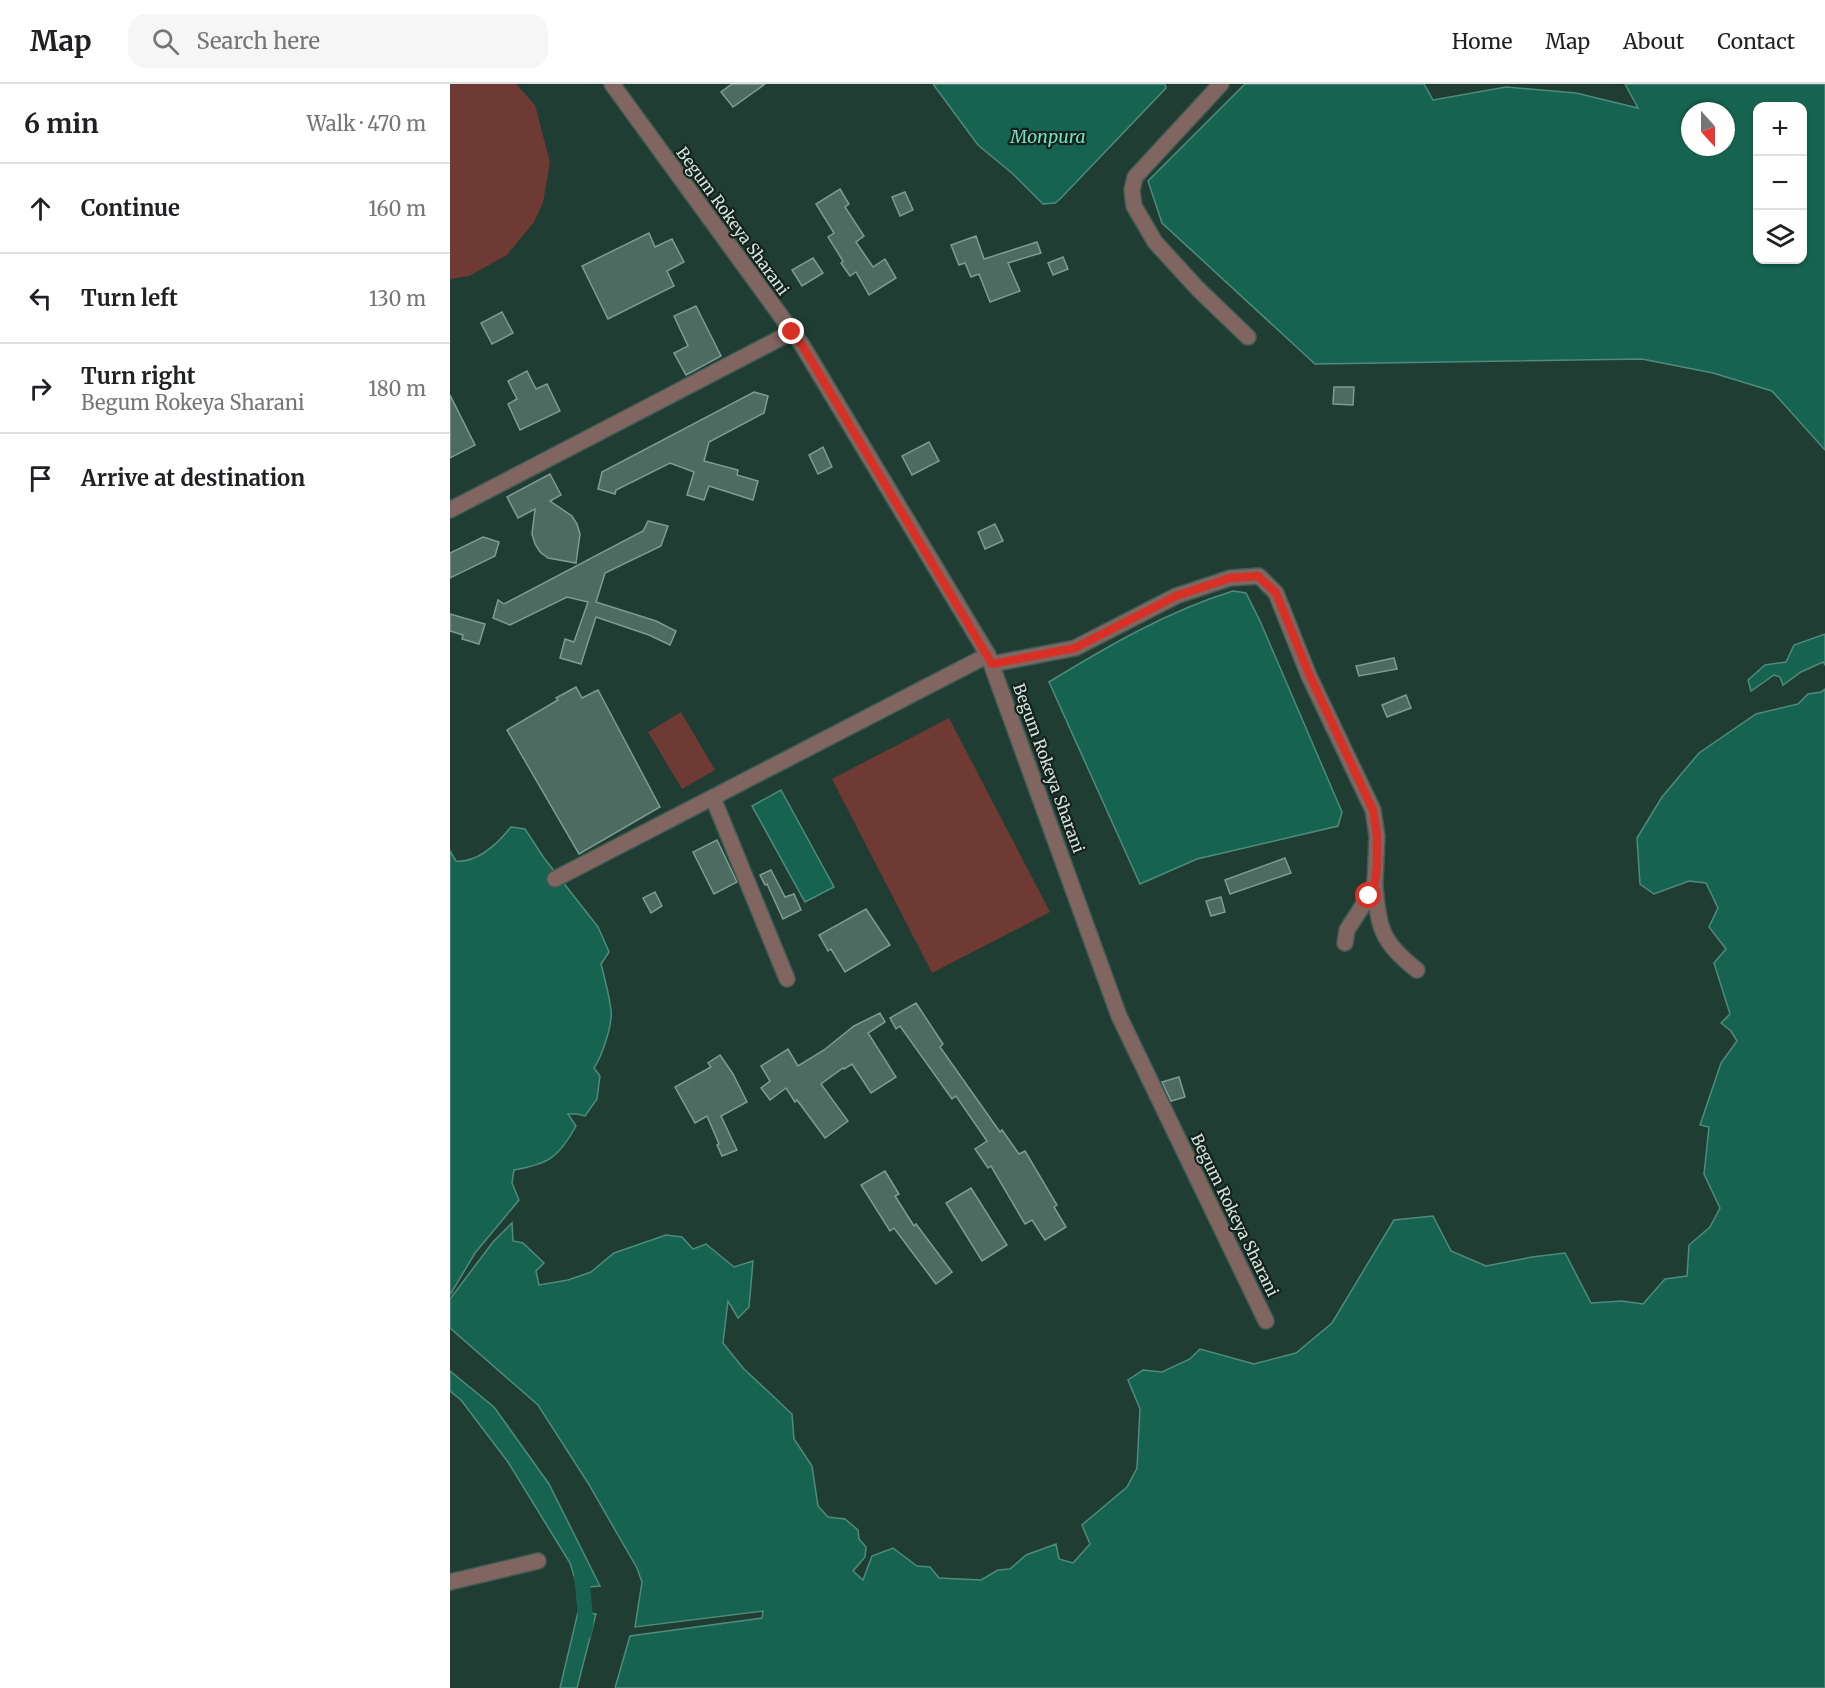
<!DOCTYPE html>
<html lang="en">
<head>
<meta charset="utf-8">
<style>
  :root { --surface:#fff; --page:#f6f6f6; --text:#202124; --muted:#757577; --line:#e0e0e0 }
  body { margin:0; font-family:Merriweather,serif; background:var(--page); color:var(--text) }
  .controls { position:absolute; right:18px; top:18px; display:grid; overflow:hidden; border-radius:12px; box-shadow:0 2px 4px #0004 }
  .controls button { width:54px; height:54px; display:grid; place-items:center; padding:0; border:0; border-bottom:2px solid var(--line); background:var(--surface); color:var(--text); font:30px sans-serif }
  .compass { position:absolute; left:1231px; top:18px; width:54px; height:54px; border-radius:50%; background:var(--surface); box-shadow:0 2px 4px #0004; rotate:159deg }
  .stop { position:absolute; width:18px; height:18px; margin:-14px; border:4px solid #d93025; border-radius:50%; background:#fff }
  .stop.end { background:#d93025; border-color:#fff; box-shadow:0 2px 6px #0008 }
  .list { margin:0; padding:0; list-style:none }
  h2 { display:flex; justify-content:space-between; align-items:center; height:78px; margin:0; padding:0 24px; font-size:26px }
  h2 small { font-size:20px; font-weight:400; color:var(--muted) }
  .list li { display:grid; grid-template-columns:39px 1fr auto; gap:18px; align-items:center; box-sizing:border-box; height:90px; padding:0 24px; border-top:2px solid var(--line) }
  .list b { display:block; font-size:22px; white-space:nowrap }
  .list p { margin:0; font-size:20px; white-space:nowrap; color:var(--muted) }
  .list em { font-size:20px; font-style:normal; color:var(--muted) }
  .icon { flex:none; width:33px; height:33px; fill:none; stroke:currentColor; stroke-width:2; stroke-linecap:round; stroke-linejoin:round }
  .map { position:relative; flex:none; width:1375px; height:1604px; overflow:hidden }
  header { display:flex; align-items:center; gap:36px; box-sizing:border-box; height:84px; padding:0 30px; background:var(--surface); border-bottom:2px solid var(--line) }
  header strong { font-size:28px }
  nav { display:flex; gap:33px; margin-inline-start:auto; font-size:21px }
  .search { width:420px; height:54px; background:var(--page); display:flex; align-items:center; gap:15px; box-sizing:border-box; padding:0 21px; border-radius:18px; color:var(--muted); font-size:22px }
  main { display:flex }
  aside { flex:1; background:var(--surface) }
  .map>svg:first-child { display:block }
  .green { fill:#6e3a33 }
  .water { fill:#166450; stroke:#4f8b7b; stroke-width:1.5; fill-rule:evenodd }
  .lines { fill:none; stroke-linecap:round; stroke-linejoin:round }
  .canal { stroke:#166450; stroke-width:15 }
  .building { fill:#4d6b60; stroke:#7d9d92; stroke-width:1.5 }
  .minor-casing { stroke:#405b52; stroke-width:18 }
  .tertiary-casing { stroke:#405b52; stroke-width:18 }
  .minor { stroke:#816561; stroke-width:15 }
  .tertiary { stroke:#816561; stroke-width:15 }
  .route { stroke:#d93025; stroke-width:8 }
  .labels { text-anchor:middle; dominant-baseline:central; stroke-width:4.5; stroke-linejoin:round; paint-order:stroke }
  .street-label { font-size:16px; fill:#d4e5de; stroke:#14211c }
  .water-label { font-size:18px; font-style:italic; fill:#75e0be; stroke:#14211c }
</style>
</head>
<body>
<header>
<strong>Map</strong>
<div class="search"><svg class="icon" aria-label="search" viewBox="0 0 24 24"><circle cx="10" cy="10" r="6"/><path d="M15 15l6 6"/></svg>Search here</div>
<nav><a>Home</a><a>Map</a><a>About</a><a>Contact</a></nav>
</header>
<main>
<aside>
<h2>6 min<small>Walk · 470 m</small></h2>
<ul class="list">
<li><svg class="icon" aria-label="ahead" viewBox="0 0 24 24"><path d="M12 20V5M6 11l6-6 6 6"/></svg><div><b>Continue</b></div><em>160 m</em></li>
<li><svg class="icon" aria-label="left" viewBox="0 0 24 24"><path d="M17 20v-9H6M10 6l-5 5 5 5"/></svg><div><b>Turn left</b></div><em>130 m</em></li>
<li><svg class="icon" aria-label="right" viewBox="0 0 24 24"><path d="M7 20v-9h11M14 6l5 5-5 5"/></svg><div><b>Turn right</b><p>Begum Rokeya Sharani</p></div><em>180 m</em></li>
<li><svg class="icon" aria-label="arrive" viewBox="0 0 24 24"><path d="M6 21V4h12l-3 4 3 4H6"/></svg><div><b>Arrive at destination</b></div></li>
</ul>
</aside>
<div class="map">
<svg width="1375" height="1604" viewBox="0 0 1375 1604">
  <rect width="100%" height="100%" fill="#1f3d33"/>
  <!-- green -->
  <g class="green">
    <polygon points="0,0 66,0 85,21 100,78 93,119 84,138 57,171 19,192 0,195"/>
    <polygon points="231,628 265,686 232,705 198,648"/>
    <polygon points="499,634 600,828 482,889 382,695"/>
  </g>
  <!-- water -->
  <g class="water">
    <polygon points="483,0 715,0 716,4 611,114 605,119 593,120 563,90 528,61"/>
    <path d="M 795,0 L 974,0 L 983,16 L 1056,3 L 1126,9 L 1188,24 L 1175,0 L 1375,0 L 1375,366 L 1322,307 L 1263,289 L 1192,275 L 865,280 L 712,139 L 698,97 ZM 1308,22 L 1352,22 L 1352,176 L 1308,176 ZM 1240,27 L 1276,27 L 1276,63 L 1240,63 Z"/>
    <path d="M 783,507 L 796,509 L 810,537 L 892,728 L 888,742 L 747,775 L 690,800 L 599,598 C 658,562 718,527 783,507 Z"/>
    <polygon points="1375,550 1375,581 1373,578 1351,588 1333,601 1330,593 1324,591 1301,607 1298,596 1315,581 1336,578 1344,561"/>
    <polygon points="1375,605 1375,1604 165,1604 180,1552 312,1534 313,1527 185,1543 192,1498 187,1484 138,1399 88,1321 0,1244 0,1215 43,1158 62,1139 63,1157 73,1159 94,1179 86,1187 89,1201 118,1196 141,1188 164,1169 216,1151 232,1153 243,1165 256,1160 284,1183 303,1177 299,1223 288,1234 278,1217 273,1259 293,1284 342,1330 344,1355 362,1382 368,1422 378,1433 395,1435 408,1446 409,1455 416,1463 415,1473 403,1487 413,1496 422,1472 443,1464 467,1482 480,1483 489,1494 531,1496 548,1486 560,1485 576,1471 606,1460 609,1475 623,1479 640,1460 632,1441 677,1403 687,1384 690,1325 678,1296 693,1286 712,1288 740,1275 750,1265 804,1280 846,1269 882,1239 944,1136 983,1132 1001,1167 1036,1182 1082,1173 1115,1169 1141,1219 1172,1217 1193,1220 1215,1195 1237,1192 1239,1161 1260,1143 1270,1124 1254,1090 1259,1043 1250,1041 1271,979 1287,957 1281,947 1271,939 1280,930 1264,879 1276,865 1259,843 1268,824 1256,799 1239,797 1204,810 1190,800 1187,754 1212,713 1249,669 1306,630 1348,620 1358,610 1371,608"/>
    <polygon points="331,706 384,803 355,818 302,722"/>
    <path d="M 61,743 L 75,745 L 94,774 L 148,843 L 159,868 L 151,880 C 155,895 159,911 161,926 C 163,940 152,972 144,984 L 150,992 L 147,1015 L 135,1032 L 127,1030 L 118,1030 L 126,1042 C 109,1073 99,1080 64,1086 L 62,1099 L 69,1116 L 25,1169 L 0,1211 L 0,767 L 6,777 C 28,779 48,759 61,743 Z"/>
    <polygon points="0,1287 44,1323 99,1400 150,1502 128,1504 120,1479 58,1378 11,1316 0,1307"/>
    <polygon points="128,1528 146,1530 127,1604 110,1604"/>
  </g>
  <g class="lines">
    <!-- canal -->
    <polyline class="canal" points="131,1483 136,1540 134,1549"/>
  </g>
  <!-- building -->
  <g class="building">
    <polygon points="282,0 315,0 283,23 271,8"/>
    <polygon points="390,105 399,120 395,123 414,152 406,158 423,183 435,175 446,194 419,211 406,188 400,192 391,179 393,177 378,153 384,149 366,120"/>
    <polygon points="455,108 463,126 450,132 442,113"/>
    <polygon points="199,149 205,163 222,155 234,178 217,187 224,202 158,235 132,182"/>
    <polygon points="526,152 534,175 587,158 591,169 558,179 570,207 540,218 529,190 521,193 515,179 509,181 501,161"/>
    <polygon points="613,173 618,185 603,191 598,179"/>
    <polygon points="363,174 373,189 352,202 342,186"/>
    <polygon points="246,222 271,272 236,291 224,269 238,262 224,232"/>
    <polygon points="52,228 63,249 42,260 31,239"/>
    <polygon points="77,287 86,305 97,300 110,327 70,346 58,320 67,315 58,297"/>
    <polygon points="884,303 904,303 903,321 883,320"/>
    <polygon points="304,308 318,312 314,329 259,358 254,377 288,386 287,391 308,397 303,416 259,402 254,416 237,411 244,388 220,379 166,406 165,410 148,405 152,388"/>
    <polygon points="0,311 25,361 0,374"/>
    <polygon points="479,358 489,377 462,391 452,372"/>
    <polygon points="373,363 382,383 368,390 359,371"/>
    <polygon points="100,390 111,411 100,417 122,432 127,440 130,450 126,479 98,474 90,468 85,460 82,450 85,425 68,434 57,413"/>
    <polygon points="198,437 218,442 211,462 155,489 146,518 206,537 226,547 220,561 199,551 146,533 131,580 110,574 115,555 124,558 138,518 117,513 60,541 43,534 48,516 54,520 193,447"/>
    <polygon points="545,440 553,457 535,465 528,448"/>
    <polygon points="33,453 49,458 45,472 0,494 0,469"/>
    <polygon points="0,530 35,540 29,560 12,555 13,551 0,547"/>
    <polygon points="944,574 947,585 909,592 906,582"/>
    <polygon points="126,603 132,614 148,606 210,723 129,770 57,646 108,616 106,614"/>
    <polygon points="956,611 961,624 937,633 932,621"/>
    <polygon points="267,756 287,798 264,810 243,768"/>
    <polygon points="835,774 841,789 780,810 775,796"/>
    <polygon points="321,786 335,813 344,810 351,826 333,835 317,800 315,801 310,791"/>
    <polygon points="205,808 212,822 201,829 193,814"/>
    <polygon points="771,813 775,828 761,832 756,817"/>
    <polygon points="416,825 440,861 395,888 381,865 378,867 369,851"/>
    <polygon points="466,919 493,960 490,963 550,1048 552,1046 569,1070 575,1067 607,1121 604,1123 616,1143 595,1156 582,1136 575,1140 541,1082 538,1084 525,1065 537,1057 506,1012 502,1015 450,942 446,945 440,934"/>
    <polygon points="430,929 435,938 418,949 446,993 421,1009 402,980 394,985 393,984 371,1000 398,1037 375,1054 347,1016 345,1018 336,1004 320,1016 311,1004 320,997 311,982 338,965 348,982 374,966 404,942"/>
    <polygon points="270,971 283,990 297,1018 271,1032 287,1066 272,1072 267,1061 269,1060 257,1032 245,1039 225,1003 261,983 258,979"/>
    <polygon points="729,993 735,1013 721,1017 712,998"/>
    <polygon points="435,1087 449,1110 445,1112 464,1142 466,1140 502,1188 486,1200 444,1144 440,1147 411,1101"/>
    <polygon points="521,1104 557,1161 532,1177 496,1119"/>
  </g>
  <g class="lines">
    <!-- minor casing -->
    <g class="minor-casing">
      <g id="minor">
        <polyline points="771,0 685,93 682,106 684,122 705,158 748,205 798,253"/>
        <polyline points="0,426 342,248"/>
        <polyline points="542,580 625,564 726,512 780,494 809,492 826,509 859,592 923,726 927,752 925,798 919,812 897,846 895,859"/>
        <polyline points="263,714 337,895"/>
        <polyline points="105,795 538,571"/>
        <path d="M 925,801 C 928,844 932,859 967,886"/>
        <polyline points="0,1498 88,1477"/>
      </g>
    </g>
    <!-- tertiary casing -->
    <g class="tertiary-casing">
      <polyline id="tertiary" points="162,0 352,261 538,571 669,932 816,1237"/>
    </g>
    <!-- minor -->
    <use href="#minor" class="minor"/>
    <!-- tertiary -->
    <use href="#tertiary" class="tertiary"/>
  </g>
  <g class="lines">
    <!-- route -->
    <polyline class="route" points="342,248 352,261 542,580 625,564 726,512 780,494 808,492 826,509 860,592 923,726 927,752 927,782 925,798 919,812"/>
  </g>
  <g class="labels">
    <!-- street labels -->
    <g class="street-label">
      <text transform="translate(283 137) rotate(54)">Begum Rokeya Sharani</text>
      <text transform="translate(599 684) rotate(70)">Begum Rokeya Sharani</text>
      <text transform="translate(785 1131) rotate(64)">Begum Rokeya Sharani</text>
    </g>
    <!-- water labels -->
    <g class="water-label">
      <text x="598" y="52">Monpura</text>
    </g>
  </g>
</svg>
<div class="controls">
<button>+</button>
<button>−</button>
<button><svg class="icon" aria-label="layers" viewBox="0 0 24 24"><path d="M12 4l9 5-9 5-9-5zM3 14l9 5 9-5"/></svg></button>
</div>
<svg class="compass" viewBox="-18 -18 36 36"><path d="M0-13l5 13h-10z" fill="#e53935"/><path d="M0 13l5-13h-10z" fill="#757577"/></svg>
<div class="stop" style="left:919px;top:812px"></div>
<div class="stop end" style="left:342px;top:248px"></div>
</div>
</main>
</body>
</html>
